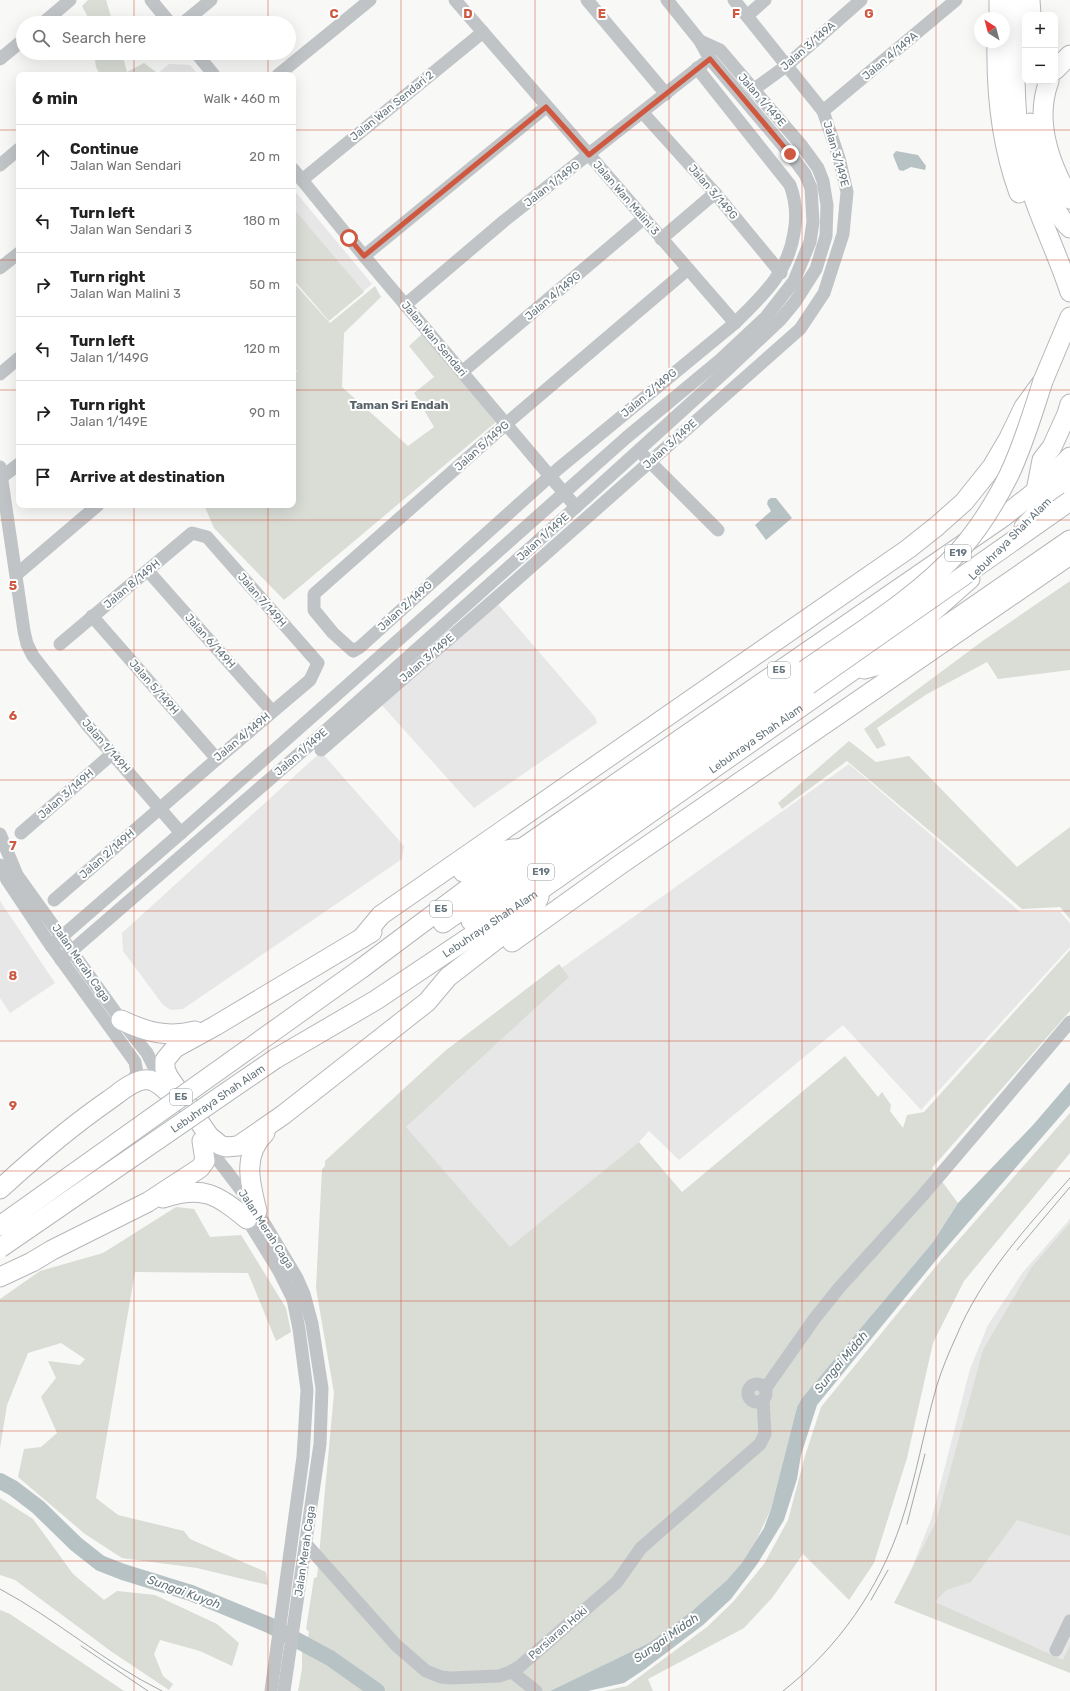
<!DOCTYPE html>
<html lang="en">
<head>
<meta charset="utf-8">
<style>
  :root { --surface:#fff; --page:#f2f2f2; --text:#222; --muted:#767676; --line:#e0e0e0 }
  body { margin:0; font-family:Rubik,sans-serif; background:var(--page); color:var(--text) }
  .controls { position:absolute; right:12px; top:12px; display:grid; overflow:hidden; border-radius:8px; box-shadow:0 4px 16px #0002 }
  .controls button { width:36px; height:36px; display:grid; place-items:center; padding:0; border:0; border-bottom:1px solid var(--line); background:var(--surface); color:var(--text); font:20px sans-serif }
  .compass { position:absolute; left:974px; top:12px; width:36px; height:36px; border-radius:50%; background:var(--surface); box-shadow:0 4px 16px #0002; rotate:324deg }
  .stop { position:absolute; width:12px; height:12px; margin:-9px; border:3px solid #cf5840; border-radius:50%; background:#fff }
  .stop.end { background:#cf5840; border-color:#fff; box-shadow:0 1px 4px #0008 }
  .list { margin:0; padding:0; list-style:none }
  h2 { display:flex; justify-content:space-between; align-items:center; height:52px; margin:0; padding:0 16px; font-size:17px }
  h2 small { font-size:13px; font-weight:400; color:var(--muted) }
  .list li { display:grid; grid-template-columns:26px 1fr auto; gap:12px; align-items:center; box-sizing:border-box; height:64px; padding:0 16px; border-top:1px solid var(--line) }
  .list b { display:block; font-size:15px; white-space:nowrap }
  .list p { margin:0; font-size:13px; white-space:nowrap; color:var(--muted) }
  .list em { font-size:13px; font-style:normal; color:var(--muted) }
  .icon { flex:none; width:22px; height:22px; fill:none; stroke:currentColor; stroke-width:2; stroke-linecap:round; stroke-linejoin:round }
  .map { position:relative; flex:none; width:1070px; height:1691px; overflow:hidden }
  .search { position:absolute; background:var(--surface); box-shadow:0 4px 16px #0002; left:16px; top:16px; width:280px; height:44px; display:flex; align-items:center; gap:10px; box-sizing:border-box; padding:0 14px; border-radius:22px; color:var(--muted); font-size:15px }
  .panel { position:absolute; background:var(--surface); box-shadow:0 4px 16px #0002; left:16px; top:72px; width:280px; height:436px; border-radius:8px }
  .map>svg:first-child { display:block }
  .built { fill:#e6e7e6 }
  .green { fill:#d9ddd6 }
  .water { fill:#b7c2c5 }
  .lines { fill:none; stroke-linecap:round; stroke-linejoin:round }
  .river { stroke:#b7c2c5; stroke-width:16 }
  .highway-casing { stroke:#b4b7ba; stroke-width:21 }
  .minor { stroke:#c0c4c7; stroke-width:13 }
  .highway { stroke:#fff; stroke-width:19 }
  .tram { stroke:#a2a8ac; stroke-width:1 }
  .highway-bridge-casing { stroke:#b4b7ba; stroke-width:21; stroke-linecap:butt }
  .highway-bridge { stroke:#fff; stroke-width:19 }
  .route { stroke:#cf5840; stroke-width:5 }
  .grid { fill:none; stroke:#cf5840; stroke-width:1; stroke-opacity:0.55 }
  .labels { text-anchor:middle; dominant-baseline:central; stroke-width:4; stroke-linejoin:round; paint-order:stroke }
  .shield { fill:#fff; stroke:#949ea4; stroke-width:1 }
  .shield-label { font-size:10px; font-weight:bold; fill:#66757d }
  .street-label { font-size:11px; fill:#66757d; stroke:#fff }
  .neighbourhood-label { font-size:12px; font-weight:bold; fill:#586369; stroke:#fff }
  .water-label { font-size:12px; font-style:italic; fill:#617378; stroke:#fff }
  .grid-label { font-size:13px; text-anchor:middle; font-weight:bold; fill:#cf5840; stroke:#fff; stroke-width:4; stroke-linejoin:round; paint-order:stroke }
</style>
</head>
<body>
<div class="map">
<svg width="1070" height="1691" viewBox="0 0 1070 1691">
  <rect width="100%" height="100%" fill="#f8f8f6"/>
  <!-- built -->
  <g class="built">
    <polygon points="169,64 190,65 198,75 156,75"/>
    <polygon points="293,189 372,284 330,319 293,278"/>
    <polygon points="496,602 595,717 597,723 474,808 380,703"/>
    <polygon points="321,752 404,846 402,859 183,1009 171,1010 163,1005 123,951 122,933"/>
    <polygon points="849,764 1020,912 1060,912 1070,923 1070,947 921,1110 843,1025 679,1160 649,1131 639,1142 510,1248 391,1110 539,984"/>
    <polygon points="0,901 55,983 10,1013 0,998"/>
    <polygon points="1070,1219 1070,1668 900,1598 932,1517 970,1369 988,1325 1023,1272"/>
  </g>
  <!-- green -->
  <g class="green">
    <polygon points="88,0 106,0 113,23 91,23 82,6"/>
    <polygon points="94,53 122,53 127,72 144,63 156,72 151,75 100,75 96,67"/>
    <polygon points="293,208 364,292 329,321 293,279"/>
    <polygon points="293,282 330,323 375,286 381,297 344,333 342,387 408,446 434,427 414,393 434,377 409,346 422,334 496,422 284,600 214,528 204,505 293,505 293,375 297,371 293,366"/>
    <polygon points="1070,581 1070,670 998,679 987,662 927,694 877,728 886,745 877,749 864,729 984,640"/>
    <polygon points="849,741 876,762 909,756 1017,867 1070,827 1070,919 1060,907 1022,909 847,761 782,809 778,803"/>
    <polygon points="1070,950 1070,1011 932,1168 958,1203 933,1242 802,1398 797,1407 771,1509 756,1541 743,1563 727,1580 692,1611 649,1643 550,1691 298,1691 302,1669 302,1648 305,1650 309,1632 306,1629 314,1578 317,1577 334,1393 316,1288 322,1169 325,1166 325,1161 445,1051 559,964 569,977 406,1127 510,1247 639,1142 682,1192 845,1056 878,1097 882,1092 891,1105 890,1111 903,1128 907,1115 924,1112"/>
    <polygon points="1070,1113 1070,1153 964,1281 933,1343 907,1458 874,1563 849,1600 803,1554 772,1598 744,1628 648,1679 653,1691 603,1691 627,1686 707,1627 733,1602 764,1564 788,1520 805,1456 821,1407 942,1259"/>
    <polygon points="176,1207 194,1209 210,1237 241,1235 286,1308 291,1332 276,1341 248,1273 135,1272 96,1498 118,1515 184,1531 190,1539 266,1572 268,1585 197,1568 122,1558 85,1534 18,1477 24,1449 41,1447 57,1433 41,1397 56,1378 48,1361 80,1365 85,1359 61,1343 28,1353 7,1405 0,1448 0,1299 40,1271 103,1253"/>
    <polygon points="1070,1223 1070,1536 1017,1520 971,1582 946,1590 935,1602 1063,1660 1070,1645 1070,1673 894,1603 936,1522 983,1350 1031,1268"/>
    <polygon points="0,1498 33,1519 73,1574 104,1600 117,1591 155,1595 217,1624 239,1643 232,1666 200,1651 160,1640 154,1654 163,1676 173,1684 169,1690 112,1652 15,1580 0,1575"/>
    <polygon points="0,1610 10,1614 124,1691 0,1691"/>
  </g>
  <!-- water -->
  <g class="water">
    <polygon points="896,151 918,155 926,166 925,170 911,167 903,171 899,170 893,155"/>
    <polygon points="771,498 776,498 792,518 766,540 755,525 771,511 767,504 768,500"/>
    <polygon points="1070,1082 1070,1105 941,1254 817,1405 801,1455 797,1479 784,1520 758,1563 731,1599 703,1625 645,1669 624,1683 588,1691 550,1691 649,1643 692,1611 727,1580 742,1563 764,1528 771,1509 797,1407 802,1398 933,1242 958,1203 1033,1125"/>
  </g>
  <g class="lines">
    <!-- river -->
    <polyline class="river" points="0,1481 13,1488 38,1507 76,1544 100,1563 123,1572 191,1593 269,1625 330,1658 377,1691"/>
    <!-- highway casing -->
    <g class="highway-casing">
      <g id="highway">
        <path d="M 1016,0 C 1015,51 1012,114 1024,164 C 1034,208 1056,249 1070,292"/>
        <polyline points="1030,0 1031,15"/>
        <polyline points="999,18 999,0"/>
        <path d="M 997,42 C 996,94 1001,144 1019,193"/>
        <polyline points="1055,70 1070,55"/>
        <path d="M 1049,81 C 1034,121 1049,163 1070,199"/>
        <path d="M 1030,123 C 1031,149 1050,211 1070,228"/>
        <polyline points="1036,491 1042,460 1052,447 1067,414 1070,404"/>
        <polyline points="1024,527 1070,479"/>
        <polyline points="864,669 895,661 1070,540"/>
        <path d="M 463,872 C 480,861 500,847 521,849"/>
        <polyline points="471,921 808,685"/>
        <polyline points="443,923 805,670"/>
        <polyline points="372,932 215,1026 175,1048 165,1060 165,1069 168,1076 209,1136 220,1145 226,1147 238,1146 244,1142 283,1115 427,1002 448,977 514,926 534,908 539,897"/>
        <polyline points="361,939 381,915 908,549 937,526 964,502 992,467 1009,438 1024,407 1043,381 1070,317"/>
        <polyline points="512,942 621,864 1070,555"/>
        <polyline points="362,968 521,849 1003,517 1036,491 1070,457"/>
        <path d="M 121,1020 C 147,1032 167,1038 195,1031"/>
        <path id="s1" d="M 275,1059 L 376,1000 L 543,888 L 919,624 L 970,579"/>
        <path d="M 0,1189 C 35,1157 70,1127 109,1100 C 119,1093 131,1082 143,1080 C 153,1078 160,1085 167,1091"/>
        <path d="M 163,1198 C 203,1185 216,1194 247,1219"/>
        <path d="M 257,1211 C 250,1183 242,1155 265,1133"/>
        <polyline points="0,1277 32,1262 52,1250 148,1202 200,1168 205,1161 202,1141"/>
      </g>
    </g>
    <!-- minor -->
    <g class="minor">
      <polyline points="151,0 170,23"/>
      <polyline points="455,0 735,323"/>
      <polyline points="587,0 666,94"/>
      <polyline points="747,16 765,0"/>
      <polyline points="43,23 70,0"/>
      <polyline points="183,23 211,0"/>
      <polyline points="196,53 214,75"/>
      <polyline points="0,59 23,40"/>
      <polyline points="278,75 370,0"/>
      <polyline points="753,90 786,66 861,0"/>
      <polyline points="823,111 956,0"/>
      <polyline points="643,113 715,193 781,273"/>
      <polyline points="0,165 19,149"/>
      <polyline points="293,169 364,256 576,507"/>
      <polyline points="302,180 483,32"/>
      <polyline points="661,239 715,193"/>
      <polyline points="364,256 546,107"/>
      <polyline points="0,268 19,253"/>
      <path d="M 688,269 L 514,417 L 314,594 L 314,610 L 333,633 L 353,651 L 360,647 L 558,469 L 735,323 C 762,296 788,273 794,233 C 797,217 796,201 790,185 L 697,68"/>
      <polyline points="405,305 504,221 703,64"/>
      <polyline points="462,372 643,219"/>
      <polyline points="0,374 19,358"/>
      <polyline points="644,456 718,530"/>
      <polyline points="0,467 24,631 27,644 33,656 88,726 181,833"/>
      <polyline points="2,477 19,464"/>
      <polyline points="148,571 272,711"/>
      <polyline points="17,574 98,505"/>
      <polyline points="92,616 217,759"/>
      <polyline points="321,750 496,598 800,329 824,293 843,234 847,192 839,158 823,111 734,0"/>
      <polyline points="21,833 112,754"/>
      <polyline points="0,834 17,875 121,1020 147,1053 164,1087"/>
      <polyline points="0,865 7,880 47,940 135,1062 137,1073 128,1087"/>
      <polyline points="54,900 217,759 310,680 318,663 207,537 192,533 60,644"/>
      <polyline points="51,946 181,833 627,437 720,360 766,317 794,281 810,242 813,222 811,188 805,174 790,154 710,59 700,41 667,0"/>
      <polyline points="61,960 314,741 576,507 726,371 780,320 795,302 816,269 826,236 827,205 823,181 818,168 802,146 720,50 700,41"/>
      <polyline points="203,1142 225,1169 257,1211 297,1278 304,1294 312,1324 322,1388 320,1444 284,1691"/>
      <polyline points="247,1219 279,1271 293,1299 299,1329 307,1390 303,1457 271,1691"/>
      <circle cx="757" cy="1393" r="9"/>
      <polyline points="765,1389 815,1318 839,1288 923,1195 1070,1022"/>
      <polyline points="306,1544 396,1645 426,1671 441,1677 451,1678 499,1676 508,1673 519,1667 617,1582 641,1548 760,1444 765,1434 763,1400"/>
      <polyline points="1056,1650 1070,1621"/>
      <polyline points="512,1672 536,1691"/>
    </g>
    <!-- highway -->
    <use href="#highway" class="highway"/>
    <!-- tram -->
    <g class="tram">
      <polyline points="1017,1250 1070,1187"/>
      <polyline points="907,1524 925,1454"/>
      <path d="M 0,1589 C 56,1619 105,1663 162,1691"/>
      <polyline points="871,1600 888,1570"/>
      <polyline points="81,1646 148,1691"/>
      <path d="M 783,1691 C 838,1648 879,1589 901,1523 C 916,1478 924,1430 937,1385 C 942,1369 949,1352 956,1337 C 981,1276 1027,1227 1070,1178"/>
    </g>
    <!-- highway-bridge casing -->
    <g class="highway-bridge-casing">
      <g id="highway-bridge">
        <path d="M 805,670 C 858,633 917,598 961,549 C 980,527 996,501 1009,475 C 1023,446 1033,412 1043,381"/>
        <polyline points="808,685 1070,501"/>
        <polyline points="0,1226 362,968"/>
        <path id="s2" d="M 0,1248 L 275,1059"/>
      </g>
    </g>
    <!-- highway-bridge -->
    <use href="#highway-bridge" class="highway-bridge"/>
  </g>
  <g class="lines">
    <!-- route -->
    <polyline class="route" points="349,238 364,256 546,107 589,155 710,59 790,154"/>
  </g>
  <!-- grid -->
  <path class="grid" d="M 134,0 L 134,23M 268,0 L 268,23M 401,0 L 401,1691M 535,0 L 535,1691M 669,0 L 669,1691M 802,0 L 802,1691M 936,0 L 936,1691M 134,53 L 134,75M 268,53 L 268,75M 0,130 L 19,130M 293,130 L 1070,130M 0,260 L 19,260M 293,260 L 1070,260M 0,390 L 19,390M 293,390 L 1070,390M 134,505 L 134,1691M 268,505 L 268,1691M 0,520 L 1070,520M 0,650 L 1070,650M 0,780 L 1070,780M 0,911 L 1070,911M 0,1041 L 1070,1041M 0,1171 L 1070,1171M 0,1301 L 1070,1301M 0,1431 L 1070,1431M 0,1561 L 1070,1561"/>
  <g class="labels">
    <!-- shield labels -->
    <g class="shield">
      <rect x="945" y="545" width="26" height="16" rx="3"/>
      <rect x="768" y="662" width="22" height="16" rx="3"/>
      <rect x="528" y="864" width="26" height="16" rx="3"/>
      <rect x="430" y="901" width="22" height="16" rx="3"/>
      <rect x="170" y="1089" width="22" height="16" rx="3"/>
    </g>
    <g class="shield-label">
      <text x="958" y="553">E19</text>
      <text x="779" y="670">E5</text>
      <text x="541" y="872">E19</text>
      <text x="441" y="909">E5</text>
      <text x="181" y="1097">E5</text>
    </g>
    <!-- street labels -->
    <g class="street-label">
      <text transform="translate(808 46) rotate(-41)">Jalan 3/149A</text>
      <text transform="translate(890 56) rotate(-40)">Jalan 4/149A</text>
      <text transform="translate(762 100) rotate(49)">Jalan 1/149E</text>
      <text transform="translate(392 106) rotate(-39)">Jalan Wan Sendari 2</text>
      <text transform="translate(836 154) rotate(74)">Jalan 3/149E</text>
      <text transform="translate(552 184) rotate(-38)">Jalan 1/149G</text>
      <text transform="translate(713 192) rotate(49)">Jalan 3/149G</text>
      <text transform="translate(626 198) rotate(49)">Jalan Wan Malini 3</text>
      <text transform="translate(553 296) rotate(-40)">Jalan 4/149G</text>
      <text transform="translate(434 339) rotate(50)">Jalan Wan Sendari</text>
      <text transform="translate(649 393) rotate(-40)">Jalan 2/149G</text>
      <text transform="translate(670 444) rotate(-42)">Jalan 3/149E</text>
      <text transform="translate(482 446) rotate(-42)">Jalan 5/149G</text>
      <text transform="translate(543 537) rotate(-42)">Jalan 1/149E</text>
      <text transform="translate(1010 539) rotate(-45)">Lebuhraya Shah Alam</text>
      <text transform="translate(132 584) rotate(-40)">Jalan 8/149H</text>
      <text transform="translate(262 600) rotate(49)">Jalan 7/149H</text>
      <text transform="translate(405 606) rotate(-42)">Jalan 2/149G</text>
      <text transform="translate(210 641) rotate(48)">Jalan 6/149H</text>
      <text transform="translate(427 658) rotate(-41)">Jalan 3/149E</text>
      <text transform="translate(154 687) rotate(49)">Jalan 5/149H</text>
      <text transform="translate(242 737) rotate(-40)">Jalan 4/149H</text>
      <text stroke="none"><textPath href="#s1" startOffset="578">Lebuhraya Shah Alam</textPath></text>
      <text transform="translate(106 746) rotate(49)">Jalan 1/149H</text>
      <text transform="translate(301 752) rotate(-41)">Jalan 1/149E</text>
      <text transform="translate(66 794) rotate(-41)">Jalan 3/149H</text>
      <text transform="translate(107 854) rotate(-41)">Jalan 2/149H</text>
      <text stroke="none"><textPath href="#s1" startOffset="254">Lebuhraya Shah Alam</textPath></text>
      <text transform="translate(81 963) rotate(55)">Jalan Merah Caga</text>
      <text stroke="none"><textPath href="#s2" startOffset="264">Lebuhraya Shah Alam</textPath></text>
      <text transform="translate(266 1229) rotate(57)">Jalan Merah Caga</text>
      <text transform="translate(305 1551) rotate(-82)">Jalan Merah Caga</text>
      <text transform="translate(558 1633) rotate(-41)">Persiaran Hoki</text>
    </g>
    <!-- neighbourhood labels -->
    <g class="neighbourhood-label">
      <text x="399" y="405">Taman Sri Endah</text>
    </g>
    <!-- water labels -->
    <g class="water-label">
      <text transform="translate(841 1362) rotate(-50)">Sungai Midah</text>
      <text transform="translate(184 1592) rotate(20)">Sungai Kuyoh</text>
      <text transform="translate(666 1638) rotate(-35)">Sungai Midah</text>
    </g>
  </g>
  <g class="grid-label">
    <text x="334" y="18">C</text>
    <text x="468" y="18">D</text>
    <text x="602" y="18">E</text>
    <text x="736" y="18">F</text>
    <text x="869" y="18">G</text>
    <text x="13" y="590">5</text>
    <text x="13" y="720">6</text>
    <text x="13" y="850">7</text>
    <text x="13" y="980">8</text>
    <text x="13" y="1110">9</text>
  </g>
</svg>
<div class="controls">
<button>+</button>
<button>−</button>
</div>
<svg class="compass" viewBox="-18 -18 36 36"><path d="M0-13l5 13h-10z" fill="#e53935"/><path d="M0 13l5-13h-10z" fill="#767676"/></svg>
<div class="stop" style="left:349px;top:238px"></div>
<div class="stop end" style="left:790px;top:154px"></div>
<div class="search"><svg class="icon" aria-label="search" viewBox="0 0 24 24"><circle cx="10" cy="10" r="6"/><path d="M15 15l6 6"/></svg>Search here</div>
<section class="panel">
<h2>6 min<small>Walk · 460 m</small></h2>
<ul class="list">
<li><svg class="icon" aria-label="ahead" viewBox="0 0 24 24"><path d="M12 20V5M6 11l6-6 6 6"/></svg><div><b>Continue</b><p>Jalan Wan Sendari</p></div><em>20 m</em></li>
<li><svg class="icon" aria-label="left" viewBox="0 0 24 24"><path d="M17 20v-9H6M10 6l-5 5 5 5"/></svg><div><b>Turn left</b><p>Jalan Wan Sendari 3</p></div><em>180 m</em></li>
<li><svg class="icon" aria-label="right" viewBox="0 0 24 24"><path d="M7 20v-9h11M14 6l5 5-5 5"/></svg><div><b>Turn right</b><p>Jalan Wan Malini 3</p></div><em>50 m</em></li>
<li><svg class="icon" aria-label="left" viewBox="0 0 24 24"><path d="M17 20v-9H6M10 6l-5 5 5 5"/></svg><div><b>Turn left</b><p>Jalan 1/149G</p></div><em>120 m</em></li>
<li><svg class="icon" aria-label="right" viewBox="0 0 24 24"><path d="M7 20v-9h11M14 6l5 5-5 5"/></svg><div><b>Turn right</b><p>Jalan 1/149E</p></div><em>90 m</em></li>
<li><svg class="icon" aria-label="arrive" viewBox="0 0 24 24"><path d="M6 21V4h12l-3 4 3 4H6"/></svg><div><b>Arrive at destination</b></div></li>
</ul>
</section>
</div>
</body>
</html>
